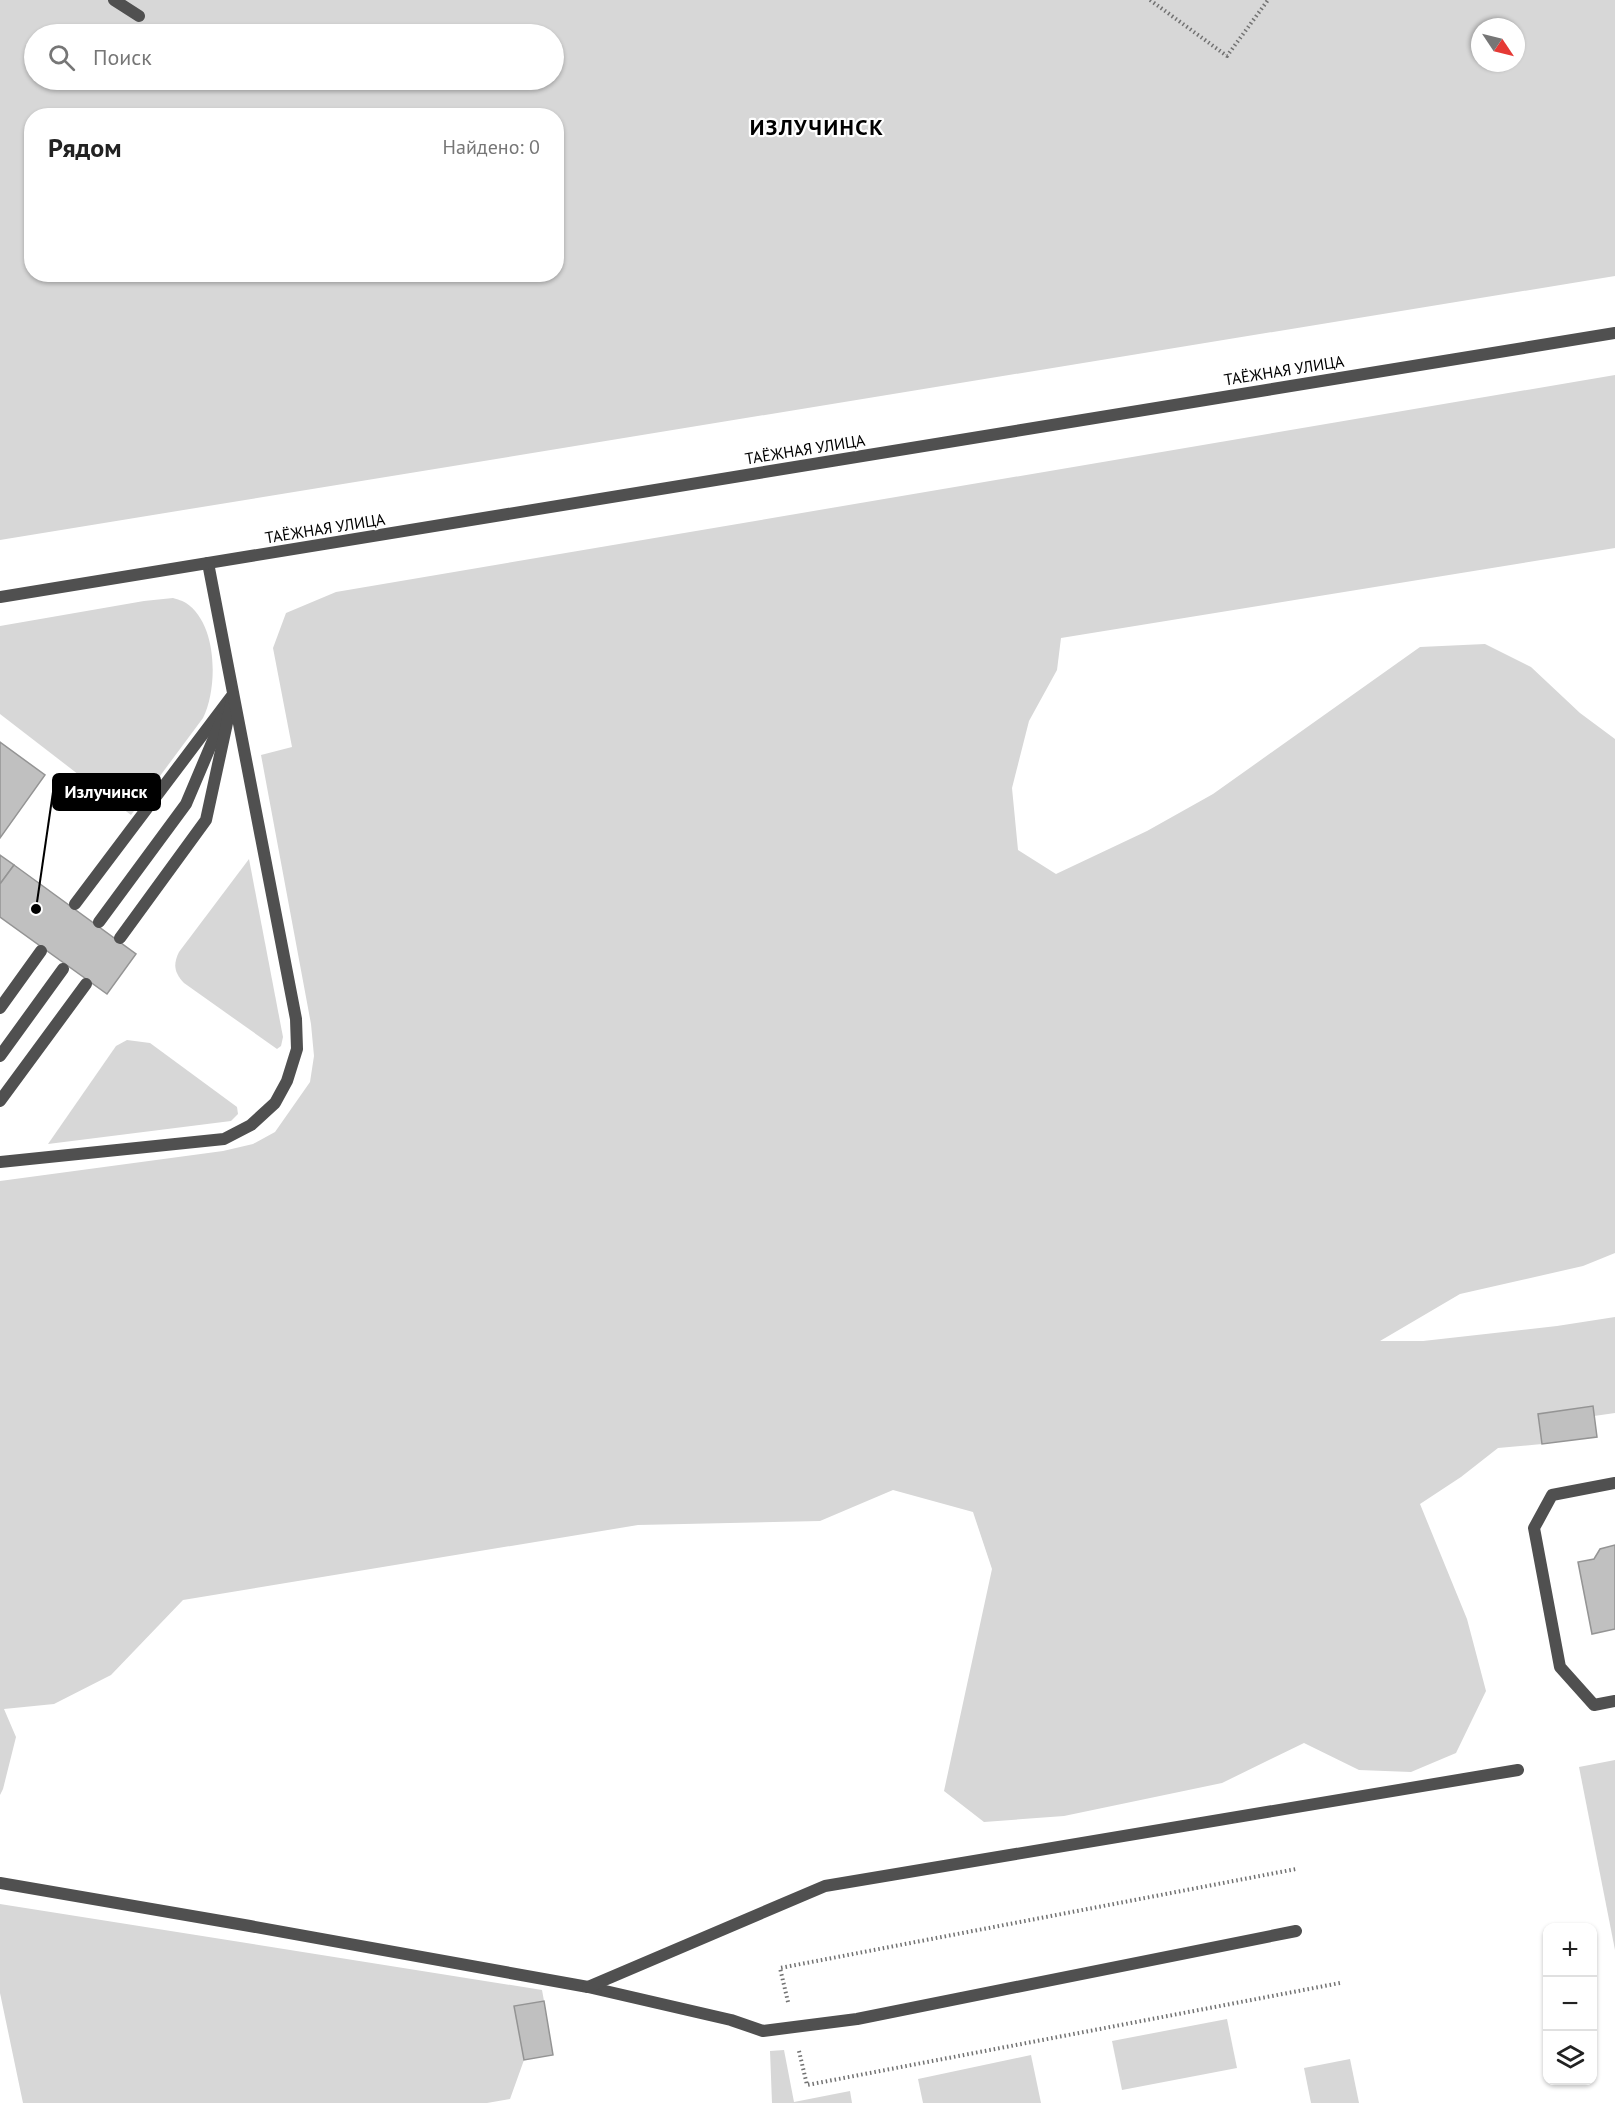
<!DOCTYPE html>
<html lang="ru">
<head>
<meta charset="utf-8">
<style>
  :root { --surface:#fff; --page:#f2f2f2; --text:#222; --muted:#767676; --line:#e0e0e0 }
  body { margin:0; font-family:"PT Sans",sans-serif; background:var(--page); color:var(--text) }
  .controls { position:absolute; right:18px; bottom:18px; display:grid; overflow:hidden; border-radius:12px; box-shadow:0 2px 4px #0004 }
  .controls button { width:54px; height:54px; display:grid; place-items:center; padding:0; border:0; border-bottom:2px solid var(--line); background:var(--surface); color:var(--text); font:30px sans-serif }
  .compass { position:absolute; left:1471px; top:18px; width:54px; height:54px; border-radius:50%; background:var(--surface); box-shadow:0 2px 4px #0004; rotate:125deg }
  .list { margin:0; padding:0; list-style:none }
  h2 { display:flex; justify-content:space-between; align-items:center; height:78px; margin:0; padding:0 24px; font-size:26px }
  h2 small { font-size:20px; font-weight:400; color:var(--muted) }
  .icon { flex:none; width:33px; height:33px; fill:none; stroke:currentColor; stroke-width:2; stroke-linecap:round; stroke-linejoin:round }
  .map { position:relative; flex:none; width:1615px; height:2103px; overflow:hidden }
  .search { position:absolute; background:var(--surface); box-shadow:0 2px 4px #0004; left:24px; top:24px; width:540px; height:66px; display:flex; align-items:center; gap:15px; box-sizing:border-box; padding:0 21px; border-radius:33px; color:var(--muted); font-size:22px }
  .panel { position:absolute; background:var(--surface); box-shadow:0 2px 4px #0004; left:24px; top:108px; width:540px; height:174px; border-radius:24px }
  .map>svg:first-child { display:block }
  .green { fill:#d7d7d7; fill-rule:evenodd }
  .building { fill:#c0c0c0; stroke:#949494; stroke-width:1.5 }
  .lines { fill:none; stroke-linecap:round; stroke-linejoin:round }
  .path { stroke:#727272; stroke-width:4; stroke-dasharray:1.5 3; stroke-linecap:butt }
  .lane { stroke:#505050; stroke-width:12 }
  .street { stroke:#505050; stroke-width:12 }
  .labels { text-anchor:middle; dominant-baseline:central; stroke-width:4.5; stroke-linejoin:round; paint-order:stroke }
  .street-label { font-size:16px; fill:#000; stroke:#fff }
  .district-label { font-size:22px; font-weight:bold; letter-spacing:1.5px; fill:#000; stroke:#fff }
  .leader { fill:none; stroke:#000; stroke-width:2 }
  .callout-dot { fill:#000; stroke:#fff; stroke-width:2 }
  .callout { fill:#000; stroke:#000; stroke-width:2 }
  .callout-label { font-size:18px; text-anchor:middle; font-weight:bold; fill:#fff }
</style>
</head>
<body>
<div class="map">
<svg width="1615" height="2103" viewBox="0 0 1615 2103">
  <rect width="100%" height="100%" fill="#fff"/>
  <!-- green -->
  <g class="green">
    <path d="M 0,0 L 1615,0 L 1615,276 L 0,540 ZM 1480,27 L 1516,27 L 1516,63 L 1480,63 ZM 34,34 L 554,34 L 554,80 L 34,80 ZM 32,116 L 556,116 L 556,274 L 32,274 Z"/>
    <polygon points="1615,375 1615,548 1061,638 1057,670 1029,721 1012,788 1018,850 1056,874 1147,831 1213,794 1420,647 1485,644 1531,667 1580,713 1615,739 1615,1253 1583,1266 1460,1294 1380,1341 1423,1341 1557,1326 1615,1317 1615,1413 1594,1416 1593,1406 1538,1414 1542,1444 1498,1448 1461,1477 1420,1504 1467,1619 1486,1691 1456,1753 1411,1772 1359,1770 1304,1743 1222,1783 1064,1816 984,1822 944,1791 992,1569 973,1512 893,1490 820,1521 638,1525 183,1600 111,1675 54,1704 4,1709 16,1737 3,1789 0,1795 0,1181 223,1151 253,1144 275,1132 310,1082 314,1056 311,1024 261,755 292,747 273,648 286,613 336,592"/>
    <path d="M 173,598 C 177,599 183,601 186,603 C 218,624 218,688 203,718 L 131,815 L 0,714 L 0,626 L 144,601 Z"/>
    <path d="M 249,859 L 283,1037 L 281,1046 L 277,1049 L 184,983 C 174,973 173,964 179,952 Z"/>
    <polygon points="127,1040 150,1043 237,1107 238,1114 231,1121 48,1144 116,1046"/>
    <polygon points="1615,1760 1615,1950 1579,1767"/>
    <polygon points="0,1904 542,1990 544,2001 515,2006 524,2060 510,2099 487,2103 23,2103 0,1993"/>
    <polygon points="1227,2019 1237,2068 1122,2090 1112,2041"/>
    <polygon points="784,2050 794,2102 850,2091 852,2103 772,2103 770,2051"/>
    <polygon points="1031,2055 1041,2103 923,2103 918,2079"/>
    <polygon points="1350,2059 1359,2103 1311,2103 1304,2068"/>
  </g>
  <!-- building -->
  <g class="building">
    <polygon points="0,742 45,775 0,838"/>
    <polygon points="0,855 14,865 0,884"/>
    <polygon points="14,865 136,954 107,994 0,917 0,884"/>
    <polygon points="1593,1406 1597,1437 1542,1444 1538,1414"/>
    <polygon points="1615,1545 1615,1629 1592,1634 1578,1562 1594,1559 1600,1549"/>
    <polygon points="544,2001 553,2055 524,2060 514,2006"/>
  </g>
  <g class="lines">
    <!-- path -->
    <g class="path">
      <polyline points="1150,0 1227,56 1268,0"/>
      <polyline points="788,2002 780,1968 1296,1869"/>
      <polyline points="799,2051 807,2085 1340,1983"/>
    </g>
    <!-- lane -->
    <g class="lane">
      <polyline points="114,0 139,16"/>
      <polyline points="75,904 231,697"/>
      <polyline points="99,922 186,804 222,719"/>
      <polyline points="120,938 206,820 232,700"/>
      <polyline points="0,1008 41,951"/>
      <polyline points="0,1056 63,969"/>
      <polyline points="0,1101 86,984"/>
      <polyline points="0,1162 224,1139 251,1125 275,1103 287,1081 297,1049 296,1019 208,563"/>
      <polyline points="1615,1483 1552,1495 1534,1528 1560,1667 1594,1705 1615,1701"/>
      <polyline points="0,1883 250,1926 588,1987 731,2020 763,2031 857,2019 1296,1931"/>
      <polyline points="588,1987 825,1886 1518,1770"/>
    </g>
    <!-- street -->
    <polyline class="street" points="0,597 1615,333"/>
  </g>
  <g class="labels">
    <!-- street labels -->
    <g class="street-label">
      <text transform="translate(1284 370) rotate(-9)">ТАЁЖНАЯ УЛИЦА</text>
      <text transform="translate(805 449) rotate(-9)">ТАЁЖНАЯ УЛИЦА</text>
      <text transform="translate(325 528) rotate(-9)">ТАЁЖНАЯ УЛИЦА</text>
    </g>
    <!-- district labels -->
    <g class="district-label">
      <text x="817" y="127">ИЗЛУЧИНСК</text>
    </g>
  </g>
  <!-- callouts -->
  <path class="leader" d="M36 909L53 792"/>
  <circle class="callout-dot" cx="36" cy="909" r="6"/>
  <rect class="callout" x="53" y="774" width="107" height="36" rx="6"/>
  <g class="callout-label">
    <text x="106" y="798">Излучинск</text>
  </g>
</svg>
<div class="controls">
<button>+</button>
<button>−</button>
<button><svg class="icon" aria-label="layers" viewBox="0 0 24 24"><path d="M12 4l9 5-9 5-9-5zM3 14l9 5 9-5"/></svg></button>
</div>
<svg class="compass" viewBox="-18 -18 36 36"><path d="M0-13l5 13h-10z" fill="#e53935"/><path d="M0 13l5-13h-10z" fill="#767676"/></svg>
<div class="search"><svg class="icon" aria-label="search" viewBox="0 0 24 24"><circle cx="10" cy="10" r="6"/><path d="M15 15l6 6"/></svg>Поиск</div>
<section class="panel">
<h2>Рядом<small>Найдено: 0</small></h2>
<ul class="list">
</ul>
</section>
</div>
</body>
</html>
